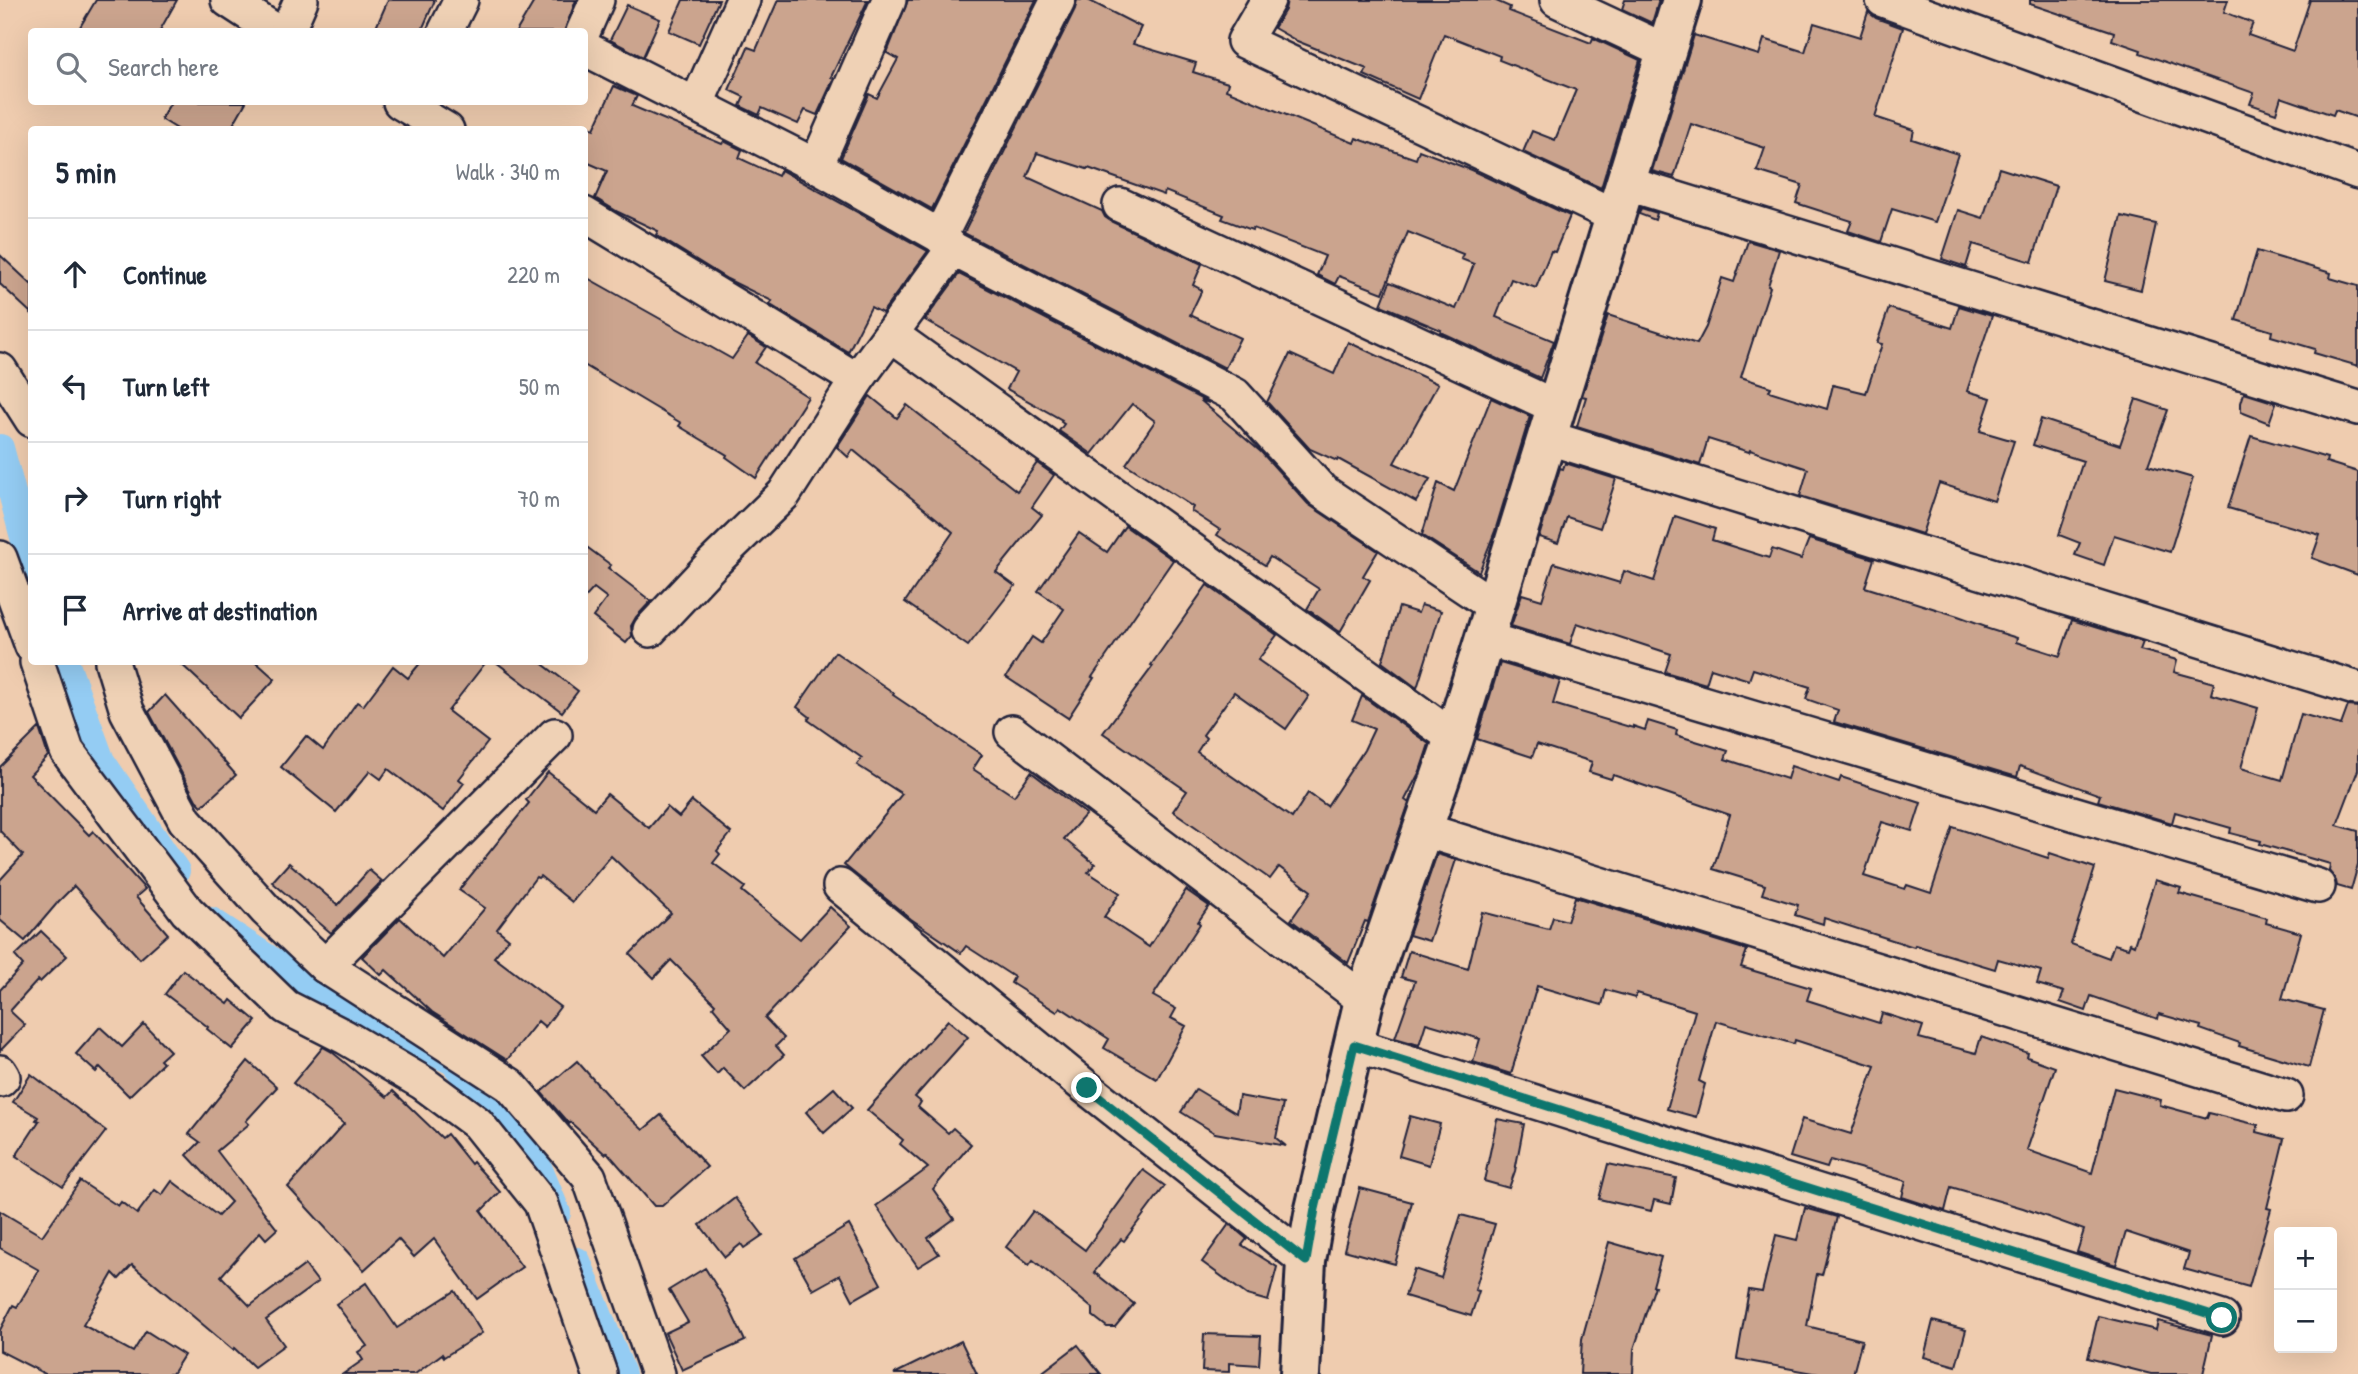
<!DOCTYPE html>
<html lang="en">
<head>
<meta charset="utf-8">
<style>
  :root { --surface:#fff; --page:#f6f6f7; --text:#1f2937; --muted:#747a83; --line:#e0e1e3 }
  body { margin:0; font-family:"Patrick Hand",sans-serif; background:var(--page); color:var(--text) }
  .controls { position:absolute; right:21px; bottom:21px; display:grid; overflow:hidden; border-radius:7px; box-shadow:0 7px 28px #0002 }
  .controls button { width:63px; height:63px; display:grid; place-items:center; padding:0; border:0; border-bottom:2px solid var(--line); background:var(--surface); color:var(--text); font:35px sans-serif }
  .stop { position:absolute; width:21px; height:21px; margin:-16px; border:5px solid #0f766e; border-radius:50%; background:#fff }
  .stop.end { background:#0f766e; border-color:#fff; box-shadow:0 2px 7px #0008 }
  .list { margin:0; padding:0; list-style:none }
  h2 { display:flex; justify-content:space-between; align-items:center; height:91px; margin:0; padding:0 28px; font-size:30px }
  h2 small { font-size:23px; font-weight:400; color:var(--muted) }
  .list li { display:grid; grid-template-columns:46px 1fr auto; gap:21px; align-items:center; box-sizing:border-box; height:112px; padding:0 28px; border-top:2px solid var(--line) }
  .list b { display:block; font-size:26px; white-space:nowrap }
  .list em { font-size:23px; font-style:normal; color:var(--muted) }
  .icon { flex:none; width:38px; height:38px; fill:none; stroke:currentColor; stroke-width:2; stroke-linecap:round; stroke-linejoin:round }
  .map { position:relative; flex:none; width:2358px; height:1374px; overflow:hidden }
  .search { position:absolute; background:var(--surface); box-shadow:0 7px 28px #0002; left:28px; top:28px; width:560px; height:77px; display:flex; align-items:center; gap:18px; box-sizing:border-box; padding:0 24px; border-radius:7px; color:var(--muted); font-size:26px }
  .panel { position:absolute; background:var(--surface); box-shadow:0 7px 28px #0002; left:28px; top:126px; width:560px; height:539px; border-radius:7px }
  .map>svg:first-child { display:block }
  .lines { fill:none; stroke-linecap:round; stroke-linejoin:round }
  .canal { stroke:#94ccf3; stroke-width:28 }
  .building { fill:#cba48e; stroke:#22223b; stroke-width:2 }
  .street-casing { stroke:#22223b; stroke-width:38 }
  .secondary-casing { stroke:#22223b; stroke-width:44 }
  .street { stroke:#efd1b5; stroke-width:33 }
  .secondary { stroke:#efd1b5; stroke-width:38 }
  .route { stroke:#0f766e; stroke-width:9 }
</style>
</head>
<body>
<div class="map">
<svg width="2358" height="1374" viewBox="0 0 2358 1374">
  <rect width="100%" height="100%" fill="#efccaf"/>
  <filter id="ink" filterUnits="userSpaceOnUse"><feTurbulence type="fractalNoise" baseFrequency=".0143" numOctaves="2"/><feDisplacementMap in="SourceGraphic" scale="14" xChannelSelector="R" yChannelSelector="G"/><feConvolveMatrix kernelMatrix="1 2 1 2 8 2 1 2 1" color-interpolation-filters="sRGB"/></filter>
  <g filter="url(#ink)">
    <g class="lines">
      <!-- canal -->
      <g class="canal">
        <polyline points="0,448 32,567"/>
        <polyline points="65,662 101,761 176,871"/>
        <polyline points="211,921 353,1014 453,1061 535,1160 557,1213"/>
        <polyline points="577,1261 622,1374"/>
      </g>
    </g>
    <!-- building -->
    <g class="building">
      <polygon points="96,0 177,0 159,32 77,32"/>
      <polygon points="388,0 435,0 421,32 374,32"/>
      <polygon points="535,0 576,0 564,32 516,32"/>
      <polygon points="683,0 719,0 699,44 669,31"/>
      <polygon points="778,0 868,0 831,77 834,78 817,115 805,110 798,124 762,108 759,115 740,106 744,97 729,90 748,47 756,50"/>
      <polygon points="908,0 1036,0 932,209 841,158 869,94 877,98 898,59 887,53"/>
      <polygon points="1077,0 1088,0 1141,27 1133,44 1196,63 1193,72 1228,83 1226,90 1354,143 1356,138 1416,159 1419,150 1471,170 1570,216 1555,252 1551,251 1536,288 1511,279 1496,317 1554,341 1540,378 1440,332 1441,330 1381,305 1390,282 1456,309 1474,264 1461,259 1463,254 1408,232 1383,293 1339,276 1335,284 1317,275 1325,256 1253,228 1252,230 1222,219 1224,215 1165,191 1164,195 1088,168 1087,169 1037,153 1027,177 1102,211 1105,217 1112,222 1202,264 1193,285 1202,290 1190,315 1240,338 1225,368 964,233 1075,9"/>
      <polygon points="1287,0 1494,0 1510,7 1509,11 1591,43 1593,38 1640,60 1601,188 1523,152 1532,131 1555,140 1576,90 1499,60 1500,56 1444,34 1418,99 1364,75 1367,69 1297,41 1274,28 1285,10"/>
      <polygon points="1625,0 1659,0 1652,23 1622,9"/>
      <polygon points="2030,0 2228,0 2224,12 2253,23 2248,35 2293,51 2310,0 2358,0 2358,118 2335,110 2333,115 2281,97 2276,113 2250,104 2254,93 2140,53 2141,50 2112,40 2114,32 2030,4"/>
      <polygon points="627,5 660,19 643,57 610,40"/>
      <polygon points="1868,12 1876,18 1903,28 1875,117 1914,130 1912,139 1958,154 1935,222 1892,209 1881,242 1848,231 1852,221 1796,203 1802,185 1757,171 1765,148 1691,124 1674,177 1652,171 1694,35 1759,55 1764,39 1805,52 1814,23 1860,37"/>
      <polygon points="614,86 637,96 632,106 722,144 724,141 742,150 739,158 778,176 781,170 928,251 882,313 871,307 848,352 769,304 772,301 727,279 656,235 658,231 618,212 595,198 607,171 584,161 584,125 594,129"/>
      <polygon points="171,102 246,102 230,130 179,130 161,119"/>
      <polygon points="1999,168 2056,186 2032,262 1973,244 1966,267 1942,259 1958,210 1983,218"/>
      <polygon points="1641,208 1657,213 1655,220 1639,214"/>
      <polygon points="2121,216 2156,224 2141,290 2105,281"/>
      <polygon points="1748,241 1779,250 1768,286 1770,287 1741,377 1771,387 1769,391 1827,409 1833,385 1866,393 1882,344 1877,343 1889,308 1952,328 1959,306 1992,316 1967,391 1991,398 1980,431 2014,441 1994,501 1939,483 1922,534 1800,496 1808,469 1750,450 1749,452 1708,439 1700,465 1577,426 1586,397 1582,396 1608,315 1697,344 1706,327 1722,278 1734,282"/>
      <polygon points="2257,251 2331,273 2330,278 2358,286 2358,366 2314,353 2315,349 2271,336 2272,331 2236,320"/>
      <polygon points="0,255 32,285 32,314 0,284"/>
      <polygon points="959,274 1209,403 1200,400 1261,452 1308,504 1378,551 1363,576 1370,580 1340,632 1307,609 1319,589 1270,557 1265,565 1217,535 1220,530 1191,511 1193,507 1126,464 1155,421 1132,404 1092,454 1059,431 1064,424 1061,422 1062,420 1007,389 1016,372 925,320"/>
      <polygon points="584,276 732,359 748,336 766,347 755,363 808,397 756,478 726,457 727,455 679,426 681,423 584,365"/>
      <polygon points="1348,342 1438,384 1394,463 1430,479 1416,502 1338,459 1337,461 1310,449 1267,402 1290,354 1334,374"/>
      <polygon points="2244,393 2276,403 2269,423 2241,412 2241,403"/>
      <polygon points="870,396 897,418 907,405 1017,491 1037,463 1054,475 1032,507 1042,515 996,572 1015,586 968,646 905,602 953,532 853,450 848,457 837,447"/>
      <polygon points="1491,398 1530,416 1495,531 1479,572 1422,535 1438,483 1454,491"/>
      <polygon points="2136,399 2168,410 2148,465 2193,478 2170,552 2114,535 2104,565 2075,555 2080,543 2059,535 2083,461 2033,445 2041,419 2120,445"/>
      <polygon points="2251,436 2327,458 2326,462 2358,472 2358,575 2312,558 2320,535 2228,508"/>
      <polygon points="1565,463 1616,479 1600,528 1567,517 1558,543 1539,537 1560,468 1563,469"/>
      <polygon points="1675,516 1715,529 1712,540 1769,558 1772,549 1801,559 1809,539 1874,559 1865,587 1958,616 1986,626 1985,628 2017,638 2016,642 2060,656 2072,620 2143,642 2140,650 2177,660 2174,672 2214,683 2211,694 2258,708 2241,768 2282,780 2301,714 2341,725 2348,706 2358,707 2358,770 2337,825 2358,831 2358,865 2351,890 2337,886 2336,881 2329,871 2330,864 2260,844 2261,841 2230,833 2231,828 2175,812 2172,823 2098,801 2100,795 2020,766 2017,777 1834,722 1838,710 1806,699 1810,687 1753,669 1749,680 1711,668 1706,684 1665,672 1671,654 1577,623 1570,644 1511,626 1522,594 1542,600 1554,563 1620,583 1624,571 1654,581"/>
      <polygon points="1125,526 1173,560 1092,677 1094,678 1068,718 1006,677 1032,637 1041,643 1064,609 1038,591 1079,533 1107,552"/>
      <polygon points="584,545 611,565 608,568 651,601 636,617 631,626 632,636 626,643 593,617 607,598 594,588 584,599"/>
      <polygon points="1207,585 1277,635 1258,660 1309,696 1286,729 1234,692 1203,735 1206,738 1197,752 1292,818 1308,793 1327,806 1364,750 1374,729 1352,720 1362,696 1429,744 1420,771 1405,800 1409,803 1368,922 1365,921 1348,963 1291,920 1311,891 1279,867 1270,879 1173,811 1187,791 1103,733 1153,666 1151,665"/>
      <polygon points="1421,605 1441,611 1417,688 1382,662 1399,607 1418,613"/>
      <polygon points="835,652 894,693 893,695 982,755 973,769 1014,796 1031,772 1086,814 1064,839 1095,864 1088,872 1120,893 1104,917 1149,947 1186,890 1209,906 1198,922 1200,924 1153,996 1176,1009 1171,1018 1186,1026 1157,1079 1104,1048 1109,1039 1060,1007 1057,1012 1011,983 1014,977 966,946 961,953 911,919 844,865 902,794 857,765 862,758 808,720 810,717 797,707"/>
      <polygon points="179,662 256,662 275,679 239,718"/>
      <polygon points="421,662 486,662 448,711 488,742 459,779 464,783 443,811 388,769 381,779 370,771 336,812 281,767 306,736 323,750 357,702 363,706 393,666 408,678"/>
      <polygon points="496,662 540,662 578,691 562,712"/>
      <polygon points="1500,663 1560,681 1553,704 1633,728 1633,726 1645,730 1648,721 1677,730 1676,735 1728,751 1725,759 1787,779 1791,766 1839,782 1841,777 1921,803 1912,831 1882,822 1864,876 1905,889 1907,885 1931,893 1953,827 2048,858 2050,853 2095,868 2071,944 2109,958 2114,944 2128,948 2130,943 2134,945 2155,880 2181,888 2179,893 2267,918 2266,923 2301,933 2282,999 2324,1010 2309,1067 2239,1046 2240,1043 2200,1029 2201,1026 2159,1014 2158,1019 2091,996 2086,1011 2060,1002 2064,992 2037,984 2041,971 1998,959 1995,969 1915,945 1914,947 1824,918 1823,924 1795,915 1798,905 1762,894 1765,885 1713,869 1730,815 1613,775 1611,779 1589,772 1592,762 1537,744 1532,757 1477,739"/>
      <polygon points="165,695 236,775 202,806 196,800 149,712"/>
      <polygon points="39,728 48,756 30,775 89,835 93,831 145,889 136,897 168,934 140,959 74,886 59,901 25,941 0,920 0,880 23,855 0,831 0,767"/>
      <polygon points="548,772 594,809 607,794 649,828 667,807 679,817 692,801 731,833 717,851 720,854 713,863 745,887 742,891 800,939 830,907 851,926 765,1018 784,1038 776,1046 784,1055 745,1091 723,1068 717,1074 701,1056 731,1028 713,1007 715,1004 671,960 654,978 630,954 671,913 611,856 572,902 540,876 538,878 536,877 497,929 509,939 494,957 560,1007 545,1027 538,1021 507,1060 432,1012 386,970 381,975 362,957 400,918 443,958 485,908 459,890 529,803 526,800"/>
      <polygon points="1437,854 1456,860 1429,941 1409,935"/>
      <polygon points="289,863 338,905 369,870 382,881 331,933 272,882"/>
      <polygon points="1575,897 1747,950 1741,967 1811,988 1807,1000 1879,1023 1882,1013 1923,1026 1919,1038 1976,1053 1981,1037 2028,1053 2027,1057 2055,1067 2027,1150 2092,1173 2114,1088 2161,1100 2160,1105 2207,1118 2209,1113 2258,1125 2257,1132 2284,1139 2267,1208 2271,1209 2249,1287 2184,1269 2189,1253 2126,1232 2116,1265 2077,1252 2084,1230 2023,1208 1951,1187 1945,1211 1902,1197 1906,1181 1830,1160 1827,1168 1790,1157 1802,1119 1851,1134 1875,1066 1795,1040 1794,1044 1716,1021 1699,1081 1705,1084 1696,1117 1667,1109 1695,1011 1637,993 1635,998 1606,990 1602,1005 1537,986 1511,1074 1473,1062 1480,1039 1426,1023 1419,1045 1395,1038 1415,981 1401,977 1409,951 1468,969 1482,912 1549,929 1553,917 1567,921"/>
      <polygon points="41,931 67,956 40,982 38,980 10,1011 25,1025 0,1051 0,990 23,965 15,956"/>
      <polygon points="183,970 228,1004 231,1000 256,1021 232,1049 207,1029 208,1027 165,994"/>
      <polygon points="948,1020 968,1037 915,1097 921,1102 918,1107 948,1133 953,1128 971,1144 933,1189 954,1219 928,1238 939,1254 918,1267 876,1206 928,1168 900,1144 903,1140 867,1110"/>
      <polygon points="144,1024 170,1051 160,1060 163,1063 129,1096 100,1067 96,1072 76,1054 100,1027 122,1047"/>
      <polygon points="323,1047 332,1052 387,1097 393,1091 442,1138 447,1134 471,1164 473,1162 500,1192 481,1211 522,1267 477,1299 434,1239 414,1257 398,1239 364,1270 288,1187 344,1124 293,1083"/>
      <polygon points="248,1061 277,1087 246,1121 249,1124 217,1151 277,1229 266,1239 260,1232 221,1276 250,1306 305,1265 318,1282 266,1320 284,1345 254,1367 234,1348 233,1350 132,1265 119,1279 113,1273 83,1325 133,1352 146,1331 184,1355 172,1374 45,1374 0,1351 0,1330 13,1305 17,1307 39,1270 0,1248 0,1211 42,1236 80,1181 118,1206 121,1202 137,1214 155,1190 162,1195 172,1181 218,1216 231,1202 187,1155 200,1142 189,1134"/>
      <polygon points="577,1061 614,1103 643,1130 661,1115 707,1167 662,1206 654,1206 607,1152 605,1154 570,1122 569,1124 541,1092"/>
      <polygon points="31,1074 106,1131 63,1187 16,1156 39,1121 36,1120 38,1117 13,1102"/>
      <polygon points="834,1088 852,1108 824,1133 806,1112"/>
      <polygon points="1196,1089 1236,1113 1239,1096 1283,1104 1276,1138 1286,1146 1215,1133 1181,1112"/>
      <polygon points="1410,1116 1440,1124 1429,1165 1399,1156"/>
      <polygon points="1497,1119 1524,1124 1515,1171 1509,1188 1484,1181"/>
      <polygon points="1608,1164 1676,1178 1671,1204 1654,1200 1651,1211 1599,1199"/>
      <polygon points="1143,1170 1165,1186 1124,1241 1121,1239 1094,1272 1134,1304 1115,1327 1107,1327 1093,1316 1093,1309 1033,1260 1029,1265 1006,1247 1033,1211 1085,1250"/>
      <polygon points="1360,1188 1412,1202 1395,1264 1344,1250"/>
      <polygon points="735,1198 763,1235 744,1248 741,1244 725,1257 700,1225"/>
      <polygon points="1805,1208 1837,1217 1822,1275 1817,1274 1807,1326 1862,1340 1853,1374 1819,1374 1737,1359 1749,1290 1762,1292 1776,1235 1797,1240"/>
      <polygon points="1461,1215 1495,1224 1475,1290 1479,1291 1471,1316 1405,1296 1414,1269 1441,1278"/>
      <polygon points="1229,1224 1247,1239 1242,1245 1277,1267 1268,1301 1247,1295 1202,1262"/>
      <polygon points="849,1225 881,1284 853,1300 840,1275 813,1290 795,1258"/>
      <polygon points="1609,1242 1661,1257 1653,1286 1655,1286 1634,1349 1633,1374 1580,1374 1582,1339"/>
      <polygon points="705,1268 727,1303 745,1341 682,1370 665,1333 688,1322 669,1290"/>
      <polygon points="366,1283 397,1328 455,1291 482,1333 444,1357 442,1354 415,1374 343,1374 363,1360 358,1352 367,1346 336,1304"/>
      <polygon points="2098,1316 2156,1330 2158,1321 2212,1335 2203,1374 2151,1374 2088,1358"/>
      <polygon points="1933,1321 1966,1330 1956,1366 1924,1357"/>
      <polygon points="1204,1334 1261,1336 1259,1365 1229,1363 1229,1372 1202,1371"/>
      <polygon points="961,1341 977,1374 894,1374"/>
      <polygon points="1078,1345 1101,1374 1040,1374"/>
    </g>
    <g class="lines">
      <!-- street casing -->
      <g class="street-casing">
        <g id="street">
          <polyline points="228,0 277,32"/>
          <polyline points="1268,0 1244,41 1615,216"/>
          <polyline points="1557,0 1666,51"/>
          <polyline points="1883,0 2358,172"/>
          <polyline points="287,32 301,0"/>
          <polyline points="445,32 461,0"/>
          <polyline points="583,32 597,0"/>
          <polyline points="584,48 816,166 940,236 953,249 1235,395 1322,491 1494,606"/>
          <polyline points="400,102 447,130"/>
          <polyline points="696,105 743,0"/>
          <polyline points="816,166 889,0"/>
          <polyline points="1625,183 2358,408"/>
          <polyline points="1120,205 1556,407"/>
          <polyline points="584,214 857,380"/>
          <polyline points="940,236 1058,0"/>
          <polyline points="892,335 1454,738"/>
          <polyline points="0,370 32,420"/>
          <polyline points="1546,437 2355,688"/>
          <polyline points="0,558 32,646"/>
          <polyline points="650,630 713,563 784,494 857,380 953,249"/>
          <polyline points="1483,638 2318,886"/>
          <polyline points="37,662 67,751 187,911 286,1007 345,1037 423,1083 477,1123 541,1203 600,1374"/>
          <polyline points="112,662 127,711 185,820 266,910 325,966 510,1085 589,1177 658,1374"/>
          <polyline points="1012,732 1364,1000"/>
          <polyline points="1424,830 2286,1096"/>
          <polyline points="840,886 1087,1088 1306,1261"/>
          <polyline points="325,966 555,735"/>
          <polyline points="1354,1045 2222,1318"/>
          <polyline points="0,1072 3,1077 0,1080"/>
        </g>
      </g>
      <!-- secondary casing -->
      <g class="secondary-casing">
        <polyline id="secondary" points="1300,1374 1306,1261 1315,1209 1364,1000 1454,738 1682,0"/>
      </g>
      <!-- street -->
      <use href="#street" class="street"/>
      <!-- secondary -->
      <use href="#secondary" class="secondary"/>
    </g>
  </g>
  <g class="lines" filter="url(#ink)">
    <!-- route -->
    <polyline class="route" points="1087,1088 1306,1261 1315,1209 1354,1045 2222,1318"/>
  </g>
</svg>
<div class="controls">
<button>+</button>
<button>−</button>
</div>
<div class="stop" style="left:2222px;top:1318px"></div>
<div class="stop end" style="left:1087px;top:1088px"></div>
<div class="search"><svg class="icon" aria-label="search" viewBox="0 0 24 24"><circle cx="10" cy="10" r="6"/><path d="M15 15l6 6"/></svg>Search here</div>
<section class="panel">
<h2>5 min<small>Walk · 340 m</small></h2>
<ul class="list">
<li><svg class="icon" aria-label="ahead" viewBox="0 0 24 24"><path d="M12 20V5M6 11l6-6 6 6"/></svg><div><b>Continue</b></div><em>220 m</em></li>
<li><svg class="icon" aria-label="left" viewBox="0 0 24 24"><path d="M17 20v-9H6M10 6l-5 5 5 5"/></svg><div><b>Turn left</b></div><em>50 m</em></li>
<li><svg class="icon" aria-label="right" viewBox="0 0 24 24"><path d="M7 20v-9h11M14 6l5 5-5 5"/></svg><div><b>Turn right</b></div><em>70 m</em></li>
<li><svg class="icon" aria-label="arrive" viewBox="0 0 24 24"><path d="M6 21V4h12l-3 4 3 4H6"/></svg><div><b>Arrive at destination</b></div></li>
</ul>
</section>
</div>
</body>
</html>
